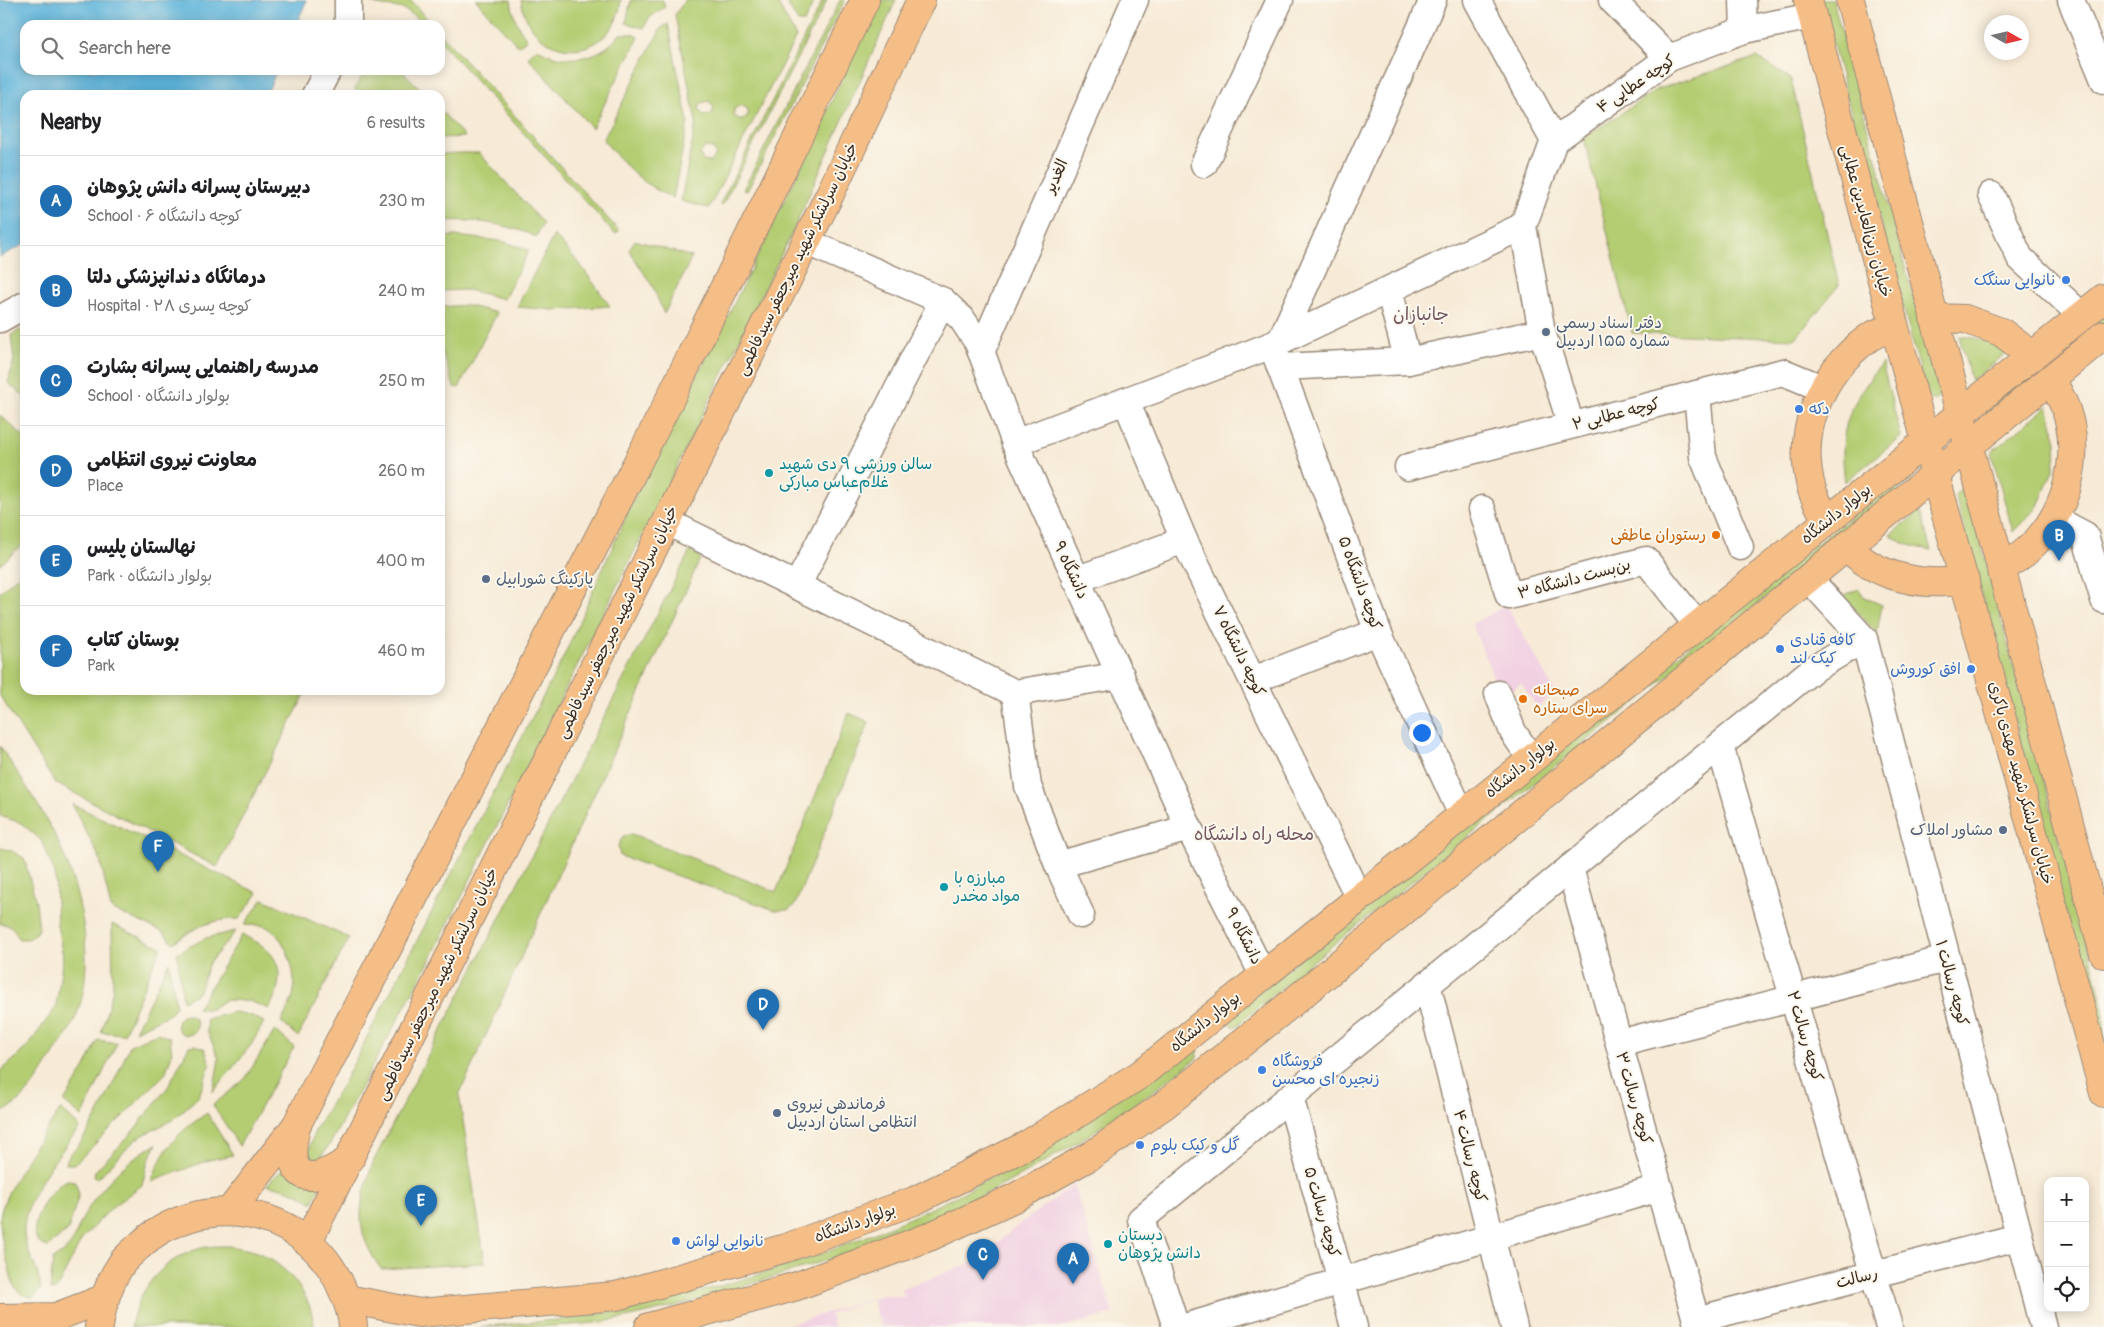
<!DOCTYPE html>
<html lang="en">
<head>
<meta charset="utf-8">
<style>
  :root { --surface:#fff; --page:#f2f2f2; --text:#202124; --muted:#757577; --line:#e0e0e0; --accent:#1f6fb2 }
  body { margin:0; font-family:Pangolin,"Playpen Sans Arabic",sans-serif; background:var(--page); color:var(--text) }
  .controls { position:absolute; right:15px; bottom:15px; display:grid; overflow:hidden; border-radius:10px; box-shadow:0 2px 12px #0003 }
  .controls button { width:45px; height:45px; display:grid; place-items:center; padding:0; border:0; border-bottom:1px solid var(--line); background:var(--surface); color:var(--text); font:25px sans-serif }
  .compass { position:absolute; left:1984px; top:15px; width:45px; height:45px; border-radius:50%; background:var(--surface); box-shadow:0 2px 12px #0003; rotate:98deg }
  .you { position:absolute; left:1421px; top:732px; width:18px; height:18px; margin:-12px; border:4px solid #fff; border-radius:50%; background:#1a73e8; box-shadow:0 0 0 8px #1a73e833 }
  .badge { display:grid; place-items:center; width:32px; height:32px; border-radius:50%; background:var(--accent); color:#fff; font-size:16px; font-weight:700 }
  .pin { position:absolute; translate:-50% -41px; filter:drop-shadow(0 1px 2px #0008) }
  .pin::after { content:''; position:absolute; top:26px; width:18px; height:15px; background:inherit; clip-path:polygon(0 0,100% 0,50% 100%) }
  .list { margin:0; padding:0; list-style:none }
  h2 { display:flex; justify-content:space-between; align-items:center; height:65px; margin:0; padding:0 20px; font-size:21px }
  h2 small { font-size:16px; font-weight:400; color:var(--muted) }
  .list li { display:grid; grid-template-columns:32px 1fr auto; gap:15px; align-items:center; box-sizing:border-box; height:90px; padding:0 20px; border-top:1px solid var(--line) }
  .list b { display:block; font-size:19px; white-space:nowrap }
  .list p { margin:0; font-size:16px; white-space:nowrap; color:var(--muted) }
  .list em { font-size:16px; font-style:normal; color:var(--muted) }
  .icon { flex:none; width:28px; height:28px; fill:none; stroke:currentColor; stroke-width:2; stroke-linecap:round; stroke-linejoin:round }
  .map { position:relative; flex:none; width:2104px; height:1327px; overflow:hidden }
  .search { position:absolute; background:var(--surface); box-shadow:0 2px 12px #0003; left:20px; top:20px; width:425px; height:55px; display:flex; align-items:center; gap:12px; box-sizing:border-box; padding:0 18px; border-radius:15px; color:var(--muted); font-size:19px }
  .panel { position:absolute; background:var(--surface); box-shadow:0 2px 12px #0003; left:20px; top:90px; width:425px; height:605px; border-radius:15px }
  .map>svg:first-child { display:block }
  .built { fill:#f1d0e2 }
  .green { fill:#b4cd72; stroke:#787c48; fill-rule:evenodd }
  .water { fill:#5db3da; stroke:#4c6e7c }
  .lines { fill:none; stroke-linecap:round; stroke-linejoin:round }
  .minor-casing { stroke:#998a7a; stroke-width:29 }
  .major-casing { stroke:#998a7a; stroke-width:30 }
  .highway-casing { stroke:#998a7a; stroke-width:30 }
  .minor { stroke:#fff; stroke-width:26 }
  .major { stroke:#f6be87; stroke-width:28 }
  .highway { stroke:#f6be87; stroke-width:28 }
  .shop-dot { fill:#3f7fe0; stroke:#fbf7ec; stroke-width:2 }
  .service-dot { fill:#5c6f8a; stroke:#fbf7ec; stroke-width:2 }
  .culture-dot { fill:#0f9aa8; stroke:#fbf7ec; stroke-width:2 }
  .food-dot { fill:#e8710a; stroke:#fbf7ec; stroke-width:2 }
  .labels { text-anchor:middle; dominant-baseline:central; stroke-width:4; stroke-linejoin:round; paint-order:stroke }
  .street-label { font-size:16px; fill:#3b2a1e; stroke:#fbf7ec }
  .shop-label { font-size:16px; fill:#366cbe; stroke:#fbf7ec; text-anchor:start }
  .service-label { font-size:16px; fill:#4e5e75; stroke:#fbf7ec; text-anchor:start }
  .culture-label { font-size:16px; fill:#0d838f; stroke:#fbf7ec; text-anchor:start }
  .food-label { font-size:16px; fill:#c56008; stroke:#fbf7ec; text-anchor:end }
  .neighbourhood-label { font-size:18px; fill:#735862; stroke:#fbf7ec }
</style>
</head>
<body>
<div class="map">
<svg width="2104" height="1327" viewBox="0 0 2104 1327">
  <rect width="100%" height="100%" fill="#fbf7ec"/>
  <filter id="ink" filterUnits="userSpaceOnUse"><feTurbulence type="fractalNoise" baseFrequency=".02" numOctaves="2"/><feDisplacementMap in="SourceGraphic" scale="10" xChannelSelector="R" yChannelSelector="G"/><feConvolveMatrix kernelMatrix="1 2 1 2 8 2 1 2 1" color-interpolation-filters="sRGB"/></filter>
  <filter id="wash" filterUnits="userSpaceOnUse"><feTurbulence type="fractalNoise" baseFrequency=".0096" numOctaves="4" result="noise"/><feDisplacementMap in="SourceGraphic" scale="20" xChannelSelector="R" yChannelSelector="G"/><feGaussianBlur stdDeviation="1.12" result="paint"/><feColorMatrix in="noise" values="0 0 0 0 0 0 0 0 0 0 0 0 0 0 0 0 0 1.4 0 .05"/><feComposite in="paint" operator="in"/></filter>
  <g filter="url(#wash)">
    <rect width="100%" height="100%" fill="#f7ead6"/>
    <!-- built -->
    <g class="built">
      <polygon points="1506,605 1555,692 1537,707 1521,683 1512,690 1498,689 1472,624"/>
      <polygon points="1074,1185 1113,1314 1063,1327 881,1327 872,1299 830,1314 834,1327 781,1327 883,1295 905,1297 901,1290 976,1261 1018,1225"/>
    </g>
    <!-- green -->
    <g class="green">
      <path d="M 367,0 L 410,0 L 433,25 C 422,25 415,15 405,10 C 393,5 376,8 367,0 Z"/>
      <path d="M 476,0 L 511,0 C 513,15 517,27 527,39 L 518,46 Z"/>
      <path d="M 521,0 L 621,0 C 615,65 530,65 521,0 Z"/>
      <polygon points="631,0 663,0 665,7 649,18 644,28 626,23"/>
      <path d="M 685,0 L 776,0 L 796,37 L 709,208 L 681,201 L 696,122 L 675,15 ZM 709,101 L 714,107 L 712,114 L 704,116 L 699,110 L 701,103 ZM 741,105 L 748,109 L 748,116 L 741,120 L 734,116 L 734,109 ZM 705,147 L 713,148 L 716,155 L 711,162 L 703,161 L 700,154 Z"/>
      <polygon points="785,0 815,0 804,22 798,22"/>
      <polygon points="823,0 827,0 722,206 720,204"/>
      <polygon points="840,0 845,0 747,191 743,190"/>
      <polygon points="878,0 896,0 793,231 690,440 428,964 330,1144 320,1158 314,1158 308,1153 315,1130 345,1080 563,658 649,465 727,318 814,140"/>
      <polygon points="1821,0 1833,0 1939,392 1938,398 1934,401 1927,396"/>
      <path d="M 668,24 L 688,122 L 673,198 C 643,186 624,164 603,140 L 661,28 Z"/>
      <polygon points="440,33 619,231 615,234 440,41"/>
      <path d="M 620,34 L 633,34 L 639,37 L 592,128 L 528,57 L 537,48 C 562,66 602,60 620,34 Z"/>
      <polygon points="1757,57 1791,79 1839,285 1795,339 1632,333 1584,138 1658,89"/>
      <polygon points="371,70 401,70 427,95 357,95 355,87 361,78"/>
      <polygon points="440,110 465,137 440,138"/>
      <path d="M 459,153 L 479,153 L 543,223 L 536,237 C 506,223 472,219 440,221 L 440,154 Z"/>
      <polygon points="554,235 579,263 610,306 554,310 517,307"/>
      <polygon points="455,236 501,241 529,250 504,299 468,290 440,291 440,237"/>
      <polygon points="635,240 692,257 664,314 653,287 629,250"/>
      <polygon points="466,305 497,313 459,388 454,387 440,345 440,307"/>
      <polygon points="2104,311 2104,326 1987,416 1983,410"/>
      <polygon points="25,327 25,397 8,383 14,360 11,335"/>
      <path d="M 1959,336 C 1976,338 1994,341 2009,351 L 1971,381 Z"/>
      <path d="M 1882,363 L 1901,437 L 1845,482 C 1838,426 1849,406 1882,363 Z"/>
      <polygon points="2048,406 2057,442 2054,468 2038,506 2013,532 1991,452"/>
      <polygon points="0,415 25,438 25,542 0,565"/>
      <polygon points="1909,470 1913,475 1910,481 1307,966 1238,1025 1233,1027 1228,1022 1232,1013"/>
      <polygon points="1960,489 1968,494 2104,1008 2104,1060 1955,495"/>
      <polygon points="1920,511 1931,551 1905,544 1890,535"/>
      <path d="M 690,551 L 701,557 L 459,1095 L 485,1263 L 381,1269 C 352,1228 359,1205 374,1160 Z"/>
      <polygon points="25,569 25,690 307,690 217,867 55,783 0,696 0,592"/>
      <polygon points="1859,589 1864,597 1882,605 1877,633 1842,596"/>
      <polygon points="849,713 869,722 795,905 788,910 775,910 620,856 618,846 623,836 632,834 776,892"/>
      <path d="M 0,746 C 17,772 35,799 50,826 C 79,879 101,966 73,1023 C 68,1034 59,1045 53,1055 C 39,1077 25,1103 0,1113 L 0,1072 L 28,1046 L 56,1007 L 63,957 L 57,925 L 55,873 L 41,840 L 21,823 L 0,816 Z"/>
      <path d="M 72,804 L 258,893 L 239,919 C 212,919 195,927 173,943 L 163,932 L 111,909 L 100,859 Z"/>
      <path d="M 0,848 L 10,850 L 24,858 L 36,902 L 39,930 L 28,939 L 19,939 C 14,929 12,924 0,924 Z"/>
      <path d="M 263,899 L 349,938 L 298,1037 L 281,1022 C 286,1012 293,1001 294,990 C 296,970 285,933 264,926 C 258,924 250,926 244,925 Z"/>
      <polygon points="112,924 161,947 124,1034 101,1032 113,989"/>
      <polygon points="236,931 209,963 198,993 183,1001 177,953 206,938"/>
      <path d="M 242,935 C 279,950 289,972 269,1009 L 249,1001 L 225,1000 L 212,1009 L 197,1009 Z"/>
      <polygon points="169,962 176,1006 170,1014 135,1031"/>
      <polygon points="234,1012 250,1015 264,1022 251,1045 213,1092 219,1059 207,1031 206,1019"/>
      <circle cx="187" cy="1025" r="10"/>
      <polygon points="275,1030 294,1047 239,1146 213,1105 245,1079"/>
      <path d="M 157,1033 L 170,1038 L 172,1054 L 165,1074 L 75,1164 L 66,1164 C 67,1154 75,1150 81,1142 C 101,1112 116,1078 130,1045 Z"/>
      <polygon points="98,1040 117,1043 82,1117 64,1102 85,1067"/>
      <polygon points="196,1045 205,1049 210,1064 199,1096 174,1119 136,1139 98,1178 94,1176 95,1171 129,1136 168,1087 189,1046"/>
      <path d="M 1195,1047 L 1199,1050 L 1196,1059 C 1117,1120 1031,1175 940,1216 C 884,1243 820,1263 760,1281 C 708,1297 656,1314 602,1322 C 562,1327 522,1327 481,1327 C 523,1322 568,1321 609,1312 C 728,1289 848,1250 956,1196 C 1038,1155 1118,1097 1195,1047 Z"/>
      <path d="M 61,1109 L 80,1127 C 60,1153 21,1200 24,1234 C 26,1255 39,1267 41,1289 L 33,1298 C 12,1292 13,1284 8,1264 C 4,1250 0,1234 0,1219 C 2,1191 44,1133 61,1109 Z"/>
      <path d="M 207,1113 L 233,1155 L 209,1160 L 151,1182 C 165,1146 175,1135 207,1113 Z"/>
      <path d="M 157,1144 L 148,1161 L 142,1185 L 112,1207 L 82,1239 L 56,1290 L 50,1290 L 53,1259 C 78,1244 72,1238 84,1216 C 99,1188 128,1158 157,1144 Z"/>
      <path d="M 284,1168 L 322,1182 L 313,1203 C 298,1193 285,1187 266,1185 Z"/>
      <path d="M 68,1180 L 75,1181 L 79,1194 L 68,1230 L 48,1247 C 17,1240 48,1186 68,1180 Z"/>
      <path d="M 229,1246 C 238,1248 250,1249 259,1253 C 287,1266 312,1295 314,1327 L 131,1327 C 138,1290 160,1261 198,1249 C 207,1246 219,1246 229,1246 Z"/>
    </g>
    <!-- water -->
    <polygon class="water" points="0,0 306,0 306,2 296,25 25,25 25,70 277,70 266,95 25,95 25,244 0,257"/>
  </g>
  <g filter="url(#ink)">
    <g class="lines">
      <!-- minor casing -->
      <g class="minor-casing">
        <g id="minor">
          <polyline points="348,0 348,25"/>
          <polyline points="1477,0 1554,141 1523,226 1542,332 1571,425"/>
          <polyline points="1612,0 1669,58"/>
          <polyline points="1743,0 1744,30"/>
          <polyline points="2071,0 2104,80"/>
          <polyline points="315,95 328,70"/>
          <polyline points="1554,141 1669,58 1744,30 1812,16"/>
          <polyline points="1204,164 1280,0"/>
          <polyline points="1991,195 2020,258 2082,316"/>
          <polyline points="807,242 943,301 962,319 978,343 1015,443 1189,828 1263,975"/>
          <polyline points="1389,290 1408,361"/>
          <polyline points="0,319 25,305"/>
          <polyline points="1280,342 1433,0"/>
          <polyline points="1272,345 1378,632 1462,815"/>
          <polyline points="981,352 1135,0"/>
          <polyline points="1280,367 1408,361 1542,332"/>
          <polyline points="1697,394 1703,457 1740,547"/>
          <polyline points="1126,401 1184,540 1359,898"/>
          <polyline points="1015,443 1272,345 1523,226"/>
          <polyline points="1408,467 1783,372 1822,388"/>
          <polyline points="1482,509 1509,596 1646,560 1697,625"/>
          <polyline points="2053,518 2085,535 2104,600"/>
          <polyline points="667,522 1015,693 1121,675"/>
          <polyline points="1808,578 1864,639 2043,1327"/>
          <polyline points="1076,580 1184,540"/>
          <polyline points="797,586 943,301"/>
          <polyline points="1253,680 1378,632"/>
          <polyline points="1015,693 1028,786 1058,865"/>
          <polyline points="1498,694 1513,732 1531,759"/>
          <polyline points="1720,746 1889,1327"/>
          <polyline points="1570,868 1698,1327"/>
          <polyline points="1081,915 1058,865 1189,828"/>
          <polyline points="1427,984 1514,1327"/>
          <polyline points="1619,1043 1946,959"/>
          <polyline points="1290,1097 1354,1327"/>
          <polyline points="1696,1320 2018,1237"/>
          <polyline points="1176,1327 1141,1219 1812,670 1864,639"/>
          <polyline points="1185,1327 1659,1188"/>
        </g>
      </g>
      <!-- major casing -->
      <g class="major-casing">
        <g id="major">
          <polyline points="1808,0 1880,273 2104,1093"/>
          <polyline points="1850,0 2104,954"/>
          <polyline points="1934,318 1965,319 2001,332 2033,356"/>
          <path d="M 1827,521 C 1822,511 1816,501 1812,490 C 1795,432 1820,374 1867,339 C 1875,333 1886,330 1894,326"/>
          <path d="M 1847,546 C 1875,578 1925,587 1965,580"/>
          <path d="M 2002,567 C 2057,541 2086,468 2066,410 C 2062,399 2056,389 2052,379"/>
          <path d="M 296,1126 C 294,1136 291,1149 293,1158 C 299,1191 333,1171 350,1159"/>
          <polyline points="230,1211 296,1126 665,409 865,0"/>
          <polyline points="308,1241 829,196 921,0"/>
          <polyline points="347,1299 419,1313 616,1296 786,1248 914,1201 1025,1146 1141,1074 2104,298"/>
          <polyline points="0,1318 56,1317 103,1299"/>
          <polyline points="649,1327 797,1286 929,1237 1014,1198 1092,1155 1163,1106 1288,1006 2104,335"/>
        </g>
      </g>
      <!-- highway casing -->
      <g class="highway-casing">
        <path id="highway" d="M 99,1327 C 102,1304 108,1283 122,1263 C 126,1257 133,1252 138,1247 C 198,1190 300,1205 338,1280 C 345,1295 352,1310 353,1327"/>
      </g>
      <!-- minor -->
      <use href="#minor" class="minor"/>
      <!-- major -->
      <use href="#major" class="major"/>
      <!-- highway -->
      <use href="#highway" class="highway"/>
    </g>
  </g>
  <!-- markers -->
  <g class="shop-dot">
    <circle cx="2066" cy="280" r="5"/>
    <circle cx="1799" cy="409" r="5"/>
    <circle cx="1780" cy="649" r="5"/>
    <circle cx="1971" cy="669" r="5"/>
    <circle cx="1262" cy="1070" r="5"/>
    <circle cx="1140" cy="1145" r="5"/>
    <circle cx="676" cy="1241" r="5"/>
  </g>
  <g class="service-dot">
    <circle cx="1546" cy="332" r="5"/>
    <circle cx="486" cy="579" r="5"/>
    <circle cx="2003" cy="830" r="5"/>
    <circle cx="777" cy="1113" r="5"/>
  </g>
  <g class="culture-dot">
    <circle cx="769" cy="473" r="5"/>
    <circle cx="944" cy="887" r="5"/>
    <circle cx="1108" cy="1244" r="5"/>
  </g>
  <g class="food-dot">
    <circle cx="1716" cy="535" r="5"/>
    <circle cx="1523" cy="699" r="5"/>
  </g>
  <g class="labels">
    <!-- street labels -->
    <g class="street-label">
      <text transform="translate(1636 84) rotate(-34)">کوچه عطایی ۴</text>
      <text transform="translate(1056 176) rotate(-66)">الغدیر</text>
      <text transform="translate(1866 221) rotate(75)">خیابان زین‌العابدین عطایی</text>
      <text transform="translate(797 259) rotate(-64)">خیابان سرلشکر شهید میرجعفر سیدفاطمی</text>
      <text transform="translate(1616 414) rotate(-14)">کوچه عطایی ۲</text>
      <text transform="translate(1836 514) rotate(-39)">بولوار دانشگاه</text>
      <text transform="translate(1071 570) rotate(65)">دانشگاه ۹</text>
      <text transform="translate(1574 579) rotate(-15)">بن‌بست دانشگاه ۳</text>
      <text transform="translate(1360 583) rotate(70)">کوچه دانشگاه ۵</text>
      <text transform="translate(617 622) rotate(-64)">خیابان سرلشکر شهید میرجعفر سیدفاطمی</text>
      <text transform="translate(1239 651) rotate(64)">کوچه دانشگاه ۷</text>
      <text transform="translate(1520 768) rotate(-39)">بولوار دانشگاه</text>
      <text transform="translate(2021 783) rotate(75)">خیابان سرلشکر شهید مهدی باکری</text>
      <text transform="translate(1244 936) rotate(63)">دانشگاه ۹</text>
      <text transform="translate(1952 983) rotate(75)">کوچه رسالت ۱</text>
      <text transform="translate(437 984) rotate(-64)">خیابان سرلشکر شهید میرجعفر سیدفاطمی</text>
      <text transform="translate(1205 1022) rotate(-39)">بولوار دانشگاه</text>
      <text transform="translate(1805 1036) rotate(74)">کوچه رسالت ۲</text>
      <text transform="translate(1634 1098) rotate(74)">کوچه رسالت ۳</text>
      <text transform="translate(1470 1156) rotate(76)">کوچه رسالت ۴</text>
      <text transform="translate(1322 1212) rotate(74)">کوچه رسالت ۵</text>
      <text transform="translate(855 1223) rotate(-20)">بولوار دانشگاه</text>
      <text transform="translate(1857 1278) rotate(-14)">رسالت</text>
    </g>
    <!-- shop labels -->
    <g class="shop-label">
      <text x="2056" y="280" text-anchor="end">نانوایی سنگک</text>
      <text x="1809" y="409">دکه</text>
      <text x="1790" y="640">کافه قنادی<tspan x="1790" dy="18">کیک لند</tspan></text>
      <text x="1961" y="669" text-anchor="end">افق کوروش</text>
      <text x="1272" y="1061">فروشگاه<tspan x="1272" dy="18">زنجیره ای محسن</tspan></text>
      <text x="1150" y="1145">گل و کیک بلوم</text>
      <text x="686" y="1241">نانوایی لواش</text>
    </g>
    <!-- service labels -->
    <g class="service-label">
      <text x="1556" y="323">دفتر اسناد رسمی<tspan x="1556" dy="18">شماره ۱۵۵ اردبیل</tspan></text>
      <text x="496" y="579">پارکینگ شورابیل</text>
      <text x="1993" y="830" text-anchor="end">مشاور املاک</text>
      <text x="787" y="1104">فرماندهی نیروی<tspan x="787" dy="18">انتظامی استان اردبیل</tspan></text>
    </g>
    <!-- culture labels -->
    <g class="culture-label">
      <text x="779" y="464">سالن ورزشی ۹ دی شهید<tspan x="779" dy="18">غلام‌عباس مبارکی</tspan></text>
      <text x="954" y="878">مبارزه با<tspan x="954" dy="18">مواد مخدر</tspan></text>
      <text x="1118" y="1235">دبستان<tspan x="1118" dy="18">دانش پژوهان</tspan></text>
    </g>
    <!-- food labels -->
    <g class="food-label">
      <text x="1706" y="535">رستوران عاطفی</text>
      <text x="1533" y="690" text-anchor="start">صبحانه<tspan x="1533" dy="18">سرای ستاره</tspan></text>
    </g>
    <!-- neighbourhood labels -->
    <g class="neighbourhood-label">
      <text x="1421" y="314">جانبازان</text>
      <text x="1254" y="834">محله راه دانشگاه</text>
    </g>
  </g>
</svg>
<div class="controls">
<button>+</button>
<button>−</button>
<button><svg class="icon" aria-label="locate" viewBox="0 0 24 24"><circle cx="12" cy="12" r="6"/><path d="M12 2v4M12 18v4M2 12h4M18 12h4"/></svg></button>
</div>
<svg class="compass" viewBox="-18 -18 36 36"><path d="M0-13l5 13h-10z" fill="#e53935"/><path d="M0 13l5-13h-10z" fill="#757577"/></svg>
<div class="you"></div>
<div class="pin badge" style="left:1073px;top:1284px">A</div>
<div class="pin badge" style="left:2059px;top:561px">B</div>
<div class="pin badge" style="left:983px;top:1280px">C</div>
<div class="pin badge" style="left:763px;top:1030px">D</div>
<div class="pin badge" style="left:421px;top:1226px">E</div>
<div class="pin badge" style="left:158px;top:872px">F</div>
<div class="search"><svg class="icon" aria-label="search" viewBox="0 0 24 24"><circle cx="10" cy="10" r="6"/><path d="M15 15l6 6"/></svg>Search here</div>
<section class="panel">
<h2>Nearby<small>6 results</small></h2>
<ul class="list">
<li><span class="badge">A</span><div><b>دبیرستان پسرانه دانش پژوهان</b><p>School · کوچه دانشگاه ۶</p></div><em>230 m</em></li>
<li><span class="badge">B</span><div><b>درمانگاه دندانپزشکی دلتا</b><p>Hospital · کوچه یسری ۲۸</p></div><em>240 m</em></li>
<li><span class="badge">C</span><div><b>مدرسه راهنمایی پسرانه بشارت</b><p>School · بولوار دانشگاه</p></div><em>250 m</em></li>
<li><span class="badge">D</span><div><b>معاونت نیروی انتظامی</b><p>Place</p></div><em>260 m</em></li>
<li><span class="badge">E</span><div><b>نهالستان پلیس</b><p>Park · بولوار دانشگاه</p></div><em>400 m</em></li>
<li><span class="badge">F</span><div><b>بوستان کتاب</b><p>Park</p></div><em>460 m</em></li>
</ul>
</section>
</div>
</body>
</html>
